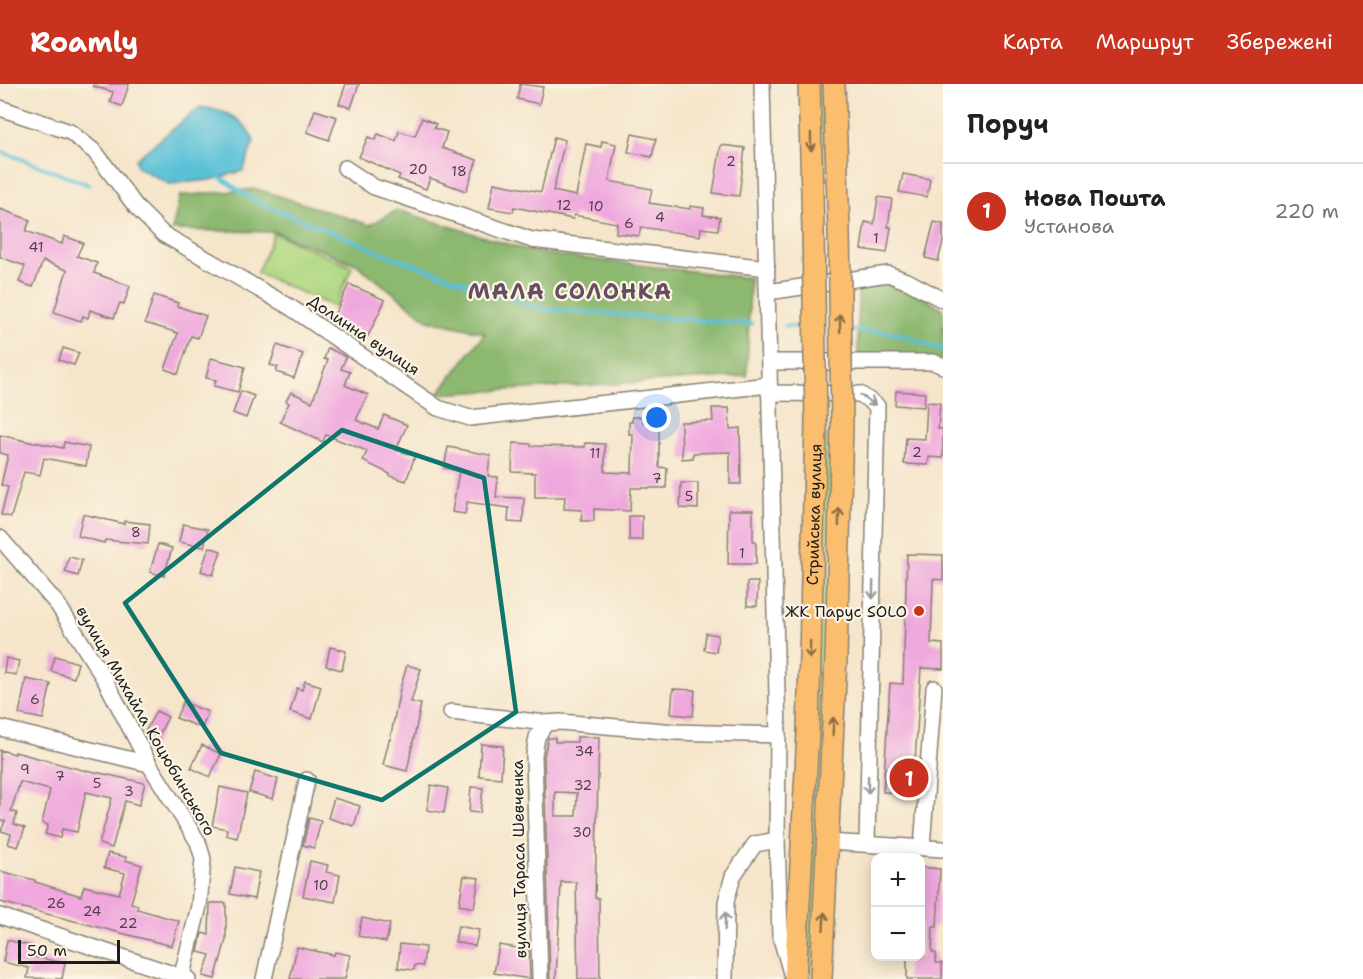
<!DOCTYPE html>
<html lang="uk">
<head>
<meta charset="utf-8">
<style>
  :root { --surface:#fff; --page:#f2f2f2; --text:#202124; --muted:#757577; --line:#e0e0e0; --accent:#c8321e }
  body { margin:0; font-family:"Shantell Sans",sans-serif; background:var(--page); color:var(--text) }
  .controls { position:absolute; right:18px; bottom:18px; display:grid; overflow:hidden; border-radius:12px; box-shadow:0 3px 15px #0003 }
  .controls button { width:54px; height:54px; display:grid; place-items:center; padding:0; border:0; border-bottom:2px solid var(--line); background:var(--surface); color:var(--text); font:30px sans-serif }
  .scale { position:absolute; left:18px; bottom:15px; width:102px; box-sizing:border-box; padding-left:6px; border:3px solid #1c1c1c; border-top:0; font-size:16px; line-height:21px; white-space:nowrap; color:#1c1c1c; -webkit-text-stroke:4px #fcf5e5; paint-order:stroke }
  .you { position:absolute; left:657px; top:334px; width:21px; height:21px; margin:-15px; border:4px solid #fff; border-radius:50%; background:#1a73e8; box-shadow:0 0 0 9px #1a73e833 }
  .badge { display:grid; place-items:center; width:39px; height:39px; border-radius:50%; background:var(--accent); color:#fff; font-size:20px; font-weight:700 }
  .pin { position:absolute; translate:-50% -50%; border:3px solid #fff; box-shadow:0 2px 6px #0006 }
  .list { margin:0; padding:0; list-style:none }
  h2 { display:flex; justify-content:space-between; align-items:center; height:78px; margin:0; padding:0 24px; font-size:26px }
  h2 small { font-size:20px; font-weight:400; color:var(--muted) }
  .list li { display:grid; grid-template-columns:39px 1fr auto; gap:18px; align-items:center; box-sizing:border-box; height:96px; padding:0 24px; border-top:2px solid var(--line) }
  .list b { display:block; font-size:22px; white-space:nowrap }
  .list p { margin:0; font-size:20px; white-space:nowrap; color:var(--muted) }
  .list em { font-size:20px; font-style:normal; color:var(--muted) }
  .map { position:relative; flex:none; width:943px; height:895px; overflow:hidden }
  header { display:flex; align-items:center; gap:36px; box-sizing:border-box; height:84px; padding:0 30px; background:var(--accent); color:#fff }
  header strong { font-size:28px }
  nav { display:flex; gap:33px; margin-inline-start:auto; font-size:21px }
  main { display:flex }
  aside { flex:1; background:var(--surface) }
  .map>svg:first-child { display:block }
  .green { fill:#b0d882; stroke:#667a4f; stroke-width:1.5 }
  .forest { fill:#8cb870; stroke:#546a46; stroke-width:1.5 }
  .water { fill:#5ac1d7; stroke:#3b6e7a; stroke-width:1.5 }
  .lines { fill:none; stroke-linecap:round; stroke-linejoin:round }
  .stream { stroke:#5ac1d7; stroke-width:4 }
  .building { fill:#efa7dd; fill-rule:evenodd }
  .minor-casing { stroke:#888073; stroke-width:18 }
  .highway-casing { stroke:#888073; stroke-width:24 }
  .minor { stroke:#fff; stroke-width:15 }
  .highway { stroke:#fbbe6e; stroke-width:21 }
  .highway-bridge-casing { stroke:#888073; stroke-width:24; stroke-linecap:butt }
  .highway-bridge { stroke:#fbbe6e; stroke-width:21 }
  .oneway { stroke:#8c6d45 }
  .oneway2 { stroke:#999 }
  .marked { fill:none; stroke:#0f766e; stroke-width:4.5; stroke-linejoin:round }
  .poi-dot { fill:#c8321e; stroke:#fcf5e5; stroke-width:2 }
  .labels { text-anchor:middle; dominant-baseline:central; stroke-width:4.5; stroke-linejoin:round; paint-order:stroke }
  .number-label { font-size:14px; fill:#513f4c }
  .street-label { font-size:16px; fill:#1c1c1c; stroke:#fcf5e5 }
  .poi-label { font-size:16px; fill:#1c1c1c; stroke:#fcf5e5; text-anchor:end }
  .district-label { font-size:22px; font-weight:bold; letter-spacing:1.5px; fill:#664d60; stroke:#fcf5e5 }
</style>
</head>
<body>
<header>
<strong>Roamly</strong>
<nav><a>Карта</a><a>Маршрут</a><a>Збережені</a></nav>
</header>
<main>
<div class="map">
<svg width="943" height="895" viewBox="0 0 943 895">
  <rect width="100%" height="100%" fill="#fcf5e5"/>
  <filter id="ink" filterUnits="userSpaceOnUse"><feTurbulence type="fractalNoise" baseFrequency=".0167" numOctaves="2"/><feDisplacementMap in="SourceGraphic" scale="12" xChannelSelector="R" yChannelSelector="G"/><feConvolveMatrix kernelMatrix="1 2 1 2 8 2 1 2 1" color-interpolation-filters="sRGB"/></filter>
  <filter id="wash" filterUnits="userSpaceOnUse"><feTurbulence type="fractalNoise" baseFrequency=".008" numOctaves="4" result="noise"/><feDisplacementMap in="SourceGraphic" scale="24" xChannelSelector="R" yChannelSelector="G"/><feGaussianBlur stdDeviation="1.35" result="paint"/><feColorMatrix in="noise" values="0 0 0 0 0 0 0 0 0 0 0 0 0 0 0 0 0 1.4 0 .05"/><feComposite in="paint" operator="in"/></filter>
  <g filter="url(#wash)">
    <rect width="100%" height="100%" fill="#f5e5ca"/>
    <!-- green -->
    <g class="green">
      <polygon points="818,0 824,0 827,145 822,145"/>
      <polygon points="274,149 352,183 335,223 257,189"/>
      <polygon points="825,351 832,351 828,556 811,895 804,895"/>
    </g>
    <!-- forest -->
    <g class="forest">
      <polygon points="257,105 370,141 397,126 537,169 750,194 747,292 438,310 485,249 428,236 356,180 275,148 172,146 180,112"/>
      <polygon points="890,194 943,225 943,282 858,278 858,202"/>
    </g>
    <!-- water -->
    <path class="water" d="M 200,23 C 225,26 244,34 254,57 L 243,87 L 210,96 L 169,100 L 137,83 L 136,75 Z"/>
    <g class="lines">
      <!-- stream -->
      <g class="stream">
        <polyline points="0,67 89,101"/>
        <polyline points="217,91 253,116 390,172 541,225 752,240"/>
        <polyline points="785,242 807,243"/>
        <polyline points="848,246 895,249 943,266"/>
      </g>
    </g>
    <g id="blocks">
      <!-- building -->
      <g class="building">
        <polygon points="94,0 129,0 122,22 110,18 113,8 93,2"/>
        <polygon points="346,0 359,0 351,24 339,20"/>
        <polygon points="520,0 543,3 539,20 517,15"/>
        <polygon points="315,26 337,33 329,56 307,48"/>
        <polygon points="422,34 436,40 434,44 447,48 442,64 477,76 466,107 430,94 426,105 398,95 400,91 359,73 368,53 375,56 378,50 396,57 399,47 415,52"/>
        <polygon points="632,50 656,55 652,73 628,68"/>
        <polygon points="554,53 565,56 553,107 576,112 586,60 601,63 602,57 616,60 609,97 652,105 649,119 690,125 690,122 704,124 703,131 720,133 718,146 701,144 700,152 641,143 639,152 616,149 617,139 574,131 573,135 514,123 513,128 489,124 494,99 541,108"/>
        <polygon points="721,61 745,64 739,112 713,109"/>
        <polygon points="903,90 930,95 927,113 899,108"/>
        <polygon points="878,113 892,115 888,143 891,143 887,169 861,165 865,138 874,140"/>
        <polygon points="0,125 30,136 26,147 62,160 64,152 83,159 77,172 97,179 94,189 130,202 124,220 120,219 114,234 90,226 88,234 83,232 81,237 54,228 67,186 43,177 33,203 19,198 25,182 0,173"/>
        <polygon points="934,138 943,140 943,158 938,177 925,174"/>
        <polygon points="349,200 385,216 368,252 332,236"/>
        <polygon points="154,211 178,219 177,222 206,232 198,254 191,252 178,290 165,285 178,249 145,239"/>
        <polygon points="277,261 303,270 294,294 276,288 278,283 270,281"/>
        <polygon points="63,264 79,269 74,281 59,276"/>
        <polygon points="328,264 346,273 341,285 350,288 345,301 368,311 356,336 378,345 384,331 407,341 396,366 415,372 406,397 390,392 390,390 363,377 367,367 326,351 323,358 280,338 289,319 286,317 291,308 312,318 328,276 324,275"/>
        <polygon points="211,274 245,283 238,308 214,302 216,296 206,294"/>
        <polygon points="241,307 254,312 246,334 233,329"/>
        <polygon points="896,307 925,309 924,323 895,321"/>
        <polygon points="927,318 940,319 938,345 943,345 943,374 929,373 928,381 904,380 906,354 925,355"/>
        <polygon points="712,324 729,324 730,345 740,344 741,400 730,400 730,368 693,369 693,374 682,375 681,338 713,337"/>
        <polygon points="632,333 643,333 643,338 659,338 659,383 667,384 666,404 631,404 630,427 594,425 594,437 581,437 582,426 564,425 565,413 535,413 535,389 512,388 513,359 531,360 531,362 585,363 585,359 605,360 605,388 632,389 633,350 629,350 629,338 632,338"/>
        <polygon points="0,351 34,359 34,358 63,364 64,358 89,363 86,382 44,374 40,391 24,388 11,433 1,431 8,403 1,401 8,371 0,369"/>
        <polygon points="448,363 490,371 488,392 498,393 496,413 524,414 523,439 508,438 509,424 467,418 465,430 452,428 459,387 444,384"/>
        <polygon points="681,399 698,399 698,425 680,424"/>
        <polygon points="729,426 753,426 753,457 756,457 756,480 728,480"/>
        <polygon points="83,430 124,440 124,437 150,440 148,460 105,456 104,459 78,452"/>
        <rect x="629" y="432" width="13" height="24"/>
        <polygon points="183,440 208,445 204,463 179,458"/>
        <polygon points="158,460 172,464 164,492 150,488"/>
        <polygon points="209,463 221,467 213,491 201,487"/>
        <polygon points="907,470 943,471 943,496 933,495 931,559 943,560 943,585 921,584 913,710 883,708 890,599 903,600"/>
        <polygon points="69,473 82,476 78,492 65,488"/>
        <polygon points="747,498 758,498 757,522 747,522"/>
        <polygon points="706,549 718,551 716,568 704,566"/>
        <polygon points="330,563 346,567 342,586 326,582"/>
        <polygon points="55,572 78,579 74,594 51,587"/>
        <polygon points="6,574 19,577 16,591 4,589"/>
        <polygon points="407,581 421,585 411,618 421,620 407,687 383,681 389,656 390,656 400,605"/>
        <polygon points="26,595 51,600 43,635 19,630"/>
        <polygon points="305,597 321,602 312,635 290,628 297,604 302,606"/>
        <polygon points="673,605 695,606 693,632 671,630"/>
        <polygon points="183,618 208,628 202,644 176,634"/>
        <polygon points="156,627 168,633 153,663 144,650"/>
        <path d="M 577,653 L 599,653 L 595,814 L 599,814 L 600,895 L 578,895 L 576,798 L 561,798 L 556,895 L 550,895 L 544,672 L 548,654 L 555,654 L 555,658 L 577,658 ZM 555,708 L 577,709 L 576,732 L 555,732 Z"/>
        <polygon points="481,660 503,662 501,694 479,692"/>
        <polygon points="202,661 221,670 210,693 191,684"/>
        <polygon points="0,666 15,670 15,668 86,687 86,686 145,699 139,721 125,717 112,764 99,760 112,714 86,708 77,748 62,745 60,754 45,750 48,741 42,739 50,706 20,698 11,727 17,729 14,740 25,744 18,763 8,760 11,750 1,747 5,737 0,736"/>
        <polygon points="255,688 278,695 273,715 249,708"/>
        <polygon points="431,701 448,704 444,729 427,726"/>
        <polygon points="220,703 247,709 237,754 226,751 227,745 212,742"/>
        <polygon points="471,703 483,704 480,729 469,728"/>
        <polygon points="334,714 360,722 354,742 328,734"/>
        <polygon points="309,734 321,737 314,764 303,761"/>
        <polygon points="108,769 126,773 125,776 142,781 131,819 138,821 137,825 179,837 172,862 0,818 0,787 35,796 35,798 81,812 84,802 119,810 125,789 104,784"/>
        <polygon points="310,777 328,781 326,788 340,791 335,818 303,812"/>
        <polygon points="235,783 259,788 254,815 230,810"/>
        <polygon points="921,783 940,785 937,843 933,843 932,868 936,869 936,879 942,879 942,895 907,895 907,873 921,873"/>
        <polygon points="464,792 479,794 474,824 459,821"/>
        <polygon points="210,819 226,819 226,856 215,895 203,892 210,871 198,868 202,849 209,851"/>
        <polygon points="362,834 390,840 386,858 358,852"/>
        <polygon points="458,842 479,846 475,862 455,858"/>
        <polygon points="7,856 31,862 29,872 65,879 62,895 27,894 29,884 3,878"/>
        <polygon points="400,860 425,863 423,882 415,881 414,886 398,884"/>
        <polygon points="499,861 529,866 530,895 494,889"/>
        <polygon points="297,863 334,871 335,868 350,871 345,895 290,895"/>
      </g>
    </g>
  </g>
  <g filter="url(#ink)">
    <use href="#blocks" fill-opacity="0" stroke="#888073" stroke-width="1.5"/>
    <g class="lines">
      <!-- minor casing -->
      <g class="minor-casing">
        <g id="minor">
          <polyline points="762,0 778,651 777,756 780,851 791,889"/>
          <polyline points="0,24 70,48 95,68 137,124 163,150 290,223 438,324 470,334 769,301"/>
          <polyline points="345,84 374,103 532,156 767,184"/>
          <polyline points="768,208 888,190 909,198 943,216"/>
          <polyline points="769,278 933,278 943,282"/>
          <polyline points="769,309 860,310 877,322 867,759"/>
          <polyline points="0,454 58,521 105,596 149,680 198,758 203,775 199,822 181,895"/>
          <polyline points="451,628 546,639"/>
          <polyline points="0,644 149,680"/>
          <polyline points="828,758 943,765"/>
          <polyline points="922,763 934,604"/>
          <polyline points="0,832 188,895"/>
          <polyline points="264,895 307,696"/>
          <polyline points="540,895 534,671 537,653 546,639 560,638 675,648 778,651"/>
          <polyline points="725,895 726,818 733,792 755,760 777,756"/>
        </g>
      </g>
      <!-- highway casing -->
      <g class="highway-casing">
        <g id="highway">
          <polyline points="809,0 813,146"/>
          <polyline points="834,0 839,146"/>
          <path id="s1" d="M 795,895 L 808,648 L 816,340"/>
          <polyline points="821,895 836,575 842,339"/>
        </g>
      </g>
      <!-- minor -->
      <use href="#minor" class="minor"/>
      <!-- highway -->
      <use href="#highway" class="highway"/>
      <!-- highway-bridge casing -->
      <g class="highway-bridge-casing">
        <g id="highway-bridge">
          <polyline points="813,146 816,340"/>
          <polyline points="839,146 842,339"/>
        </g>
      </g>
      <!-- highway-bridge -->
      <use href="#highway-bridge" class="highway-bridge"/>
    </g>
    <!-- one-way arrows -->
    <defs><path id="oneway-shaft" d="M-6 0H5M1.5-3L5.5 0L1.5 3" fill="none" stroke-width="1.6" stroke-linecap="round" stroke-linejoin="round" transform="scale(1.5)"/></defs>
    <g class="oneway">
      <use href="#oneway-shaft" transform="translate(811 58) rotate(89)"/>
      <use href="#oneway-shaft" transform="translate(840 239) rotate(-91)"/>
      <use href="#oneway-shaft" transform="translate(839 433) rotate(-89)"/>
      <use href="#oneway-shaft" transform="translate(810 566) rotate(91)"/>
      <use href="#oneway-shaft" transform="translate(833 642) rotate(-88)"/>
      <use href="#oneway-shaft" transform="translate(824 837) rotate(-87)"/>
    </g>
    <g class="oneway2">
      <use href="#oneway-shaft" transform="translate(868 316) rotate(33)"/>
      <use href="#oneway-shaft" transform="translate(873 506) rotate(91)"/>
      <use href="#oneway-shaft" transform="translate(868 701) rotate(91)"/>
      <use href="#oneway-shaft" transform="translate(725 837) rotate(-88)"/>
    </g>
  </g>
  <!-- marked area -->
  <path class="marked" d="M 342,346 L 484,394 L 516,628 L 382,716 L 221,669 L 125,519 Z"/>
  <!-- markers -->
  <circle class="poi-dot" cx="919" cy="527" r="6"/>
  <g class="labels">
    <!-- number labels -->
    <g class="number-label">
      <text x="731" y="77">2</text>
      <text x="418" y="85">20</text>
      <text x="459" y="87">18</text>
      <text x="564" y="121">12</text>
      <text x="596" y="122">10</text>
      <text x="660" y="133">4</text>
      <text x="629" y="139">6</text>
      <text x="876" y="154">1</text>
      <text x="36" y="163">41</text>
      <text x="917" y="368">2</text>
      <text x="595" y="369">11</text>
      <text x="657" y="394">7</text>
      <text x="689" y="412">5</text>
      <text x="136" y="448">8</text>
      <text x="742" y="469">1</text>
      <text x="35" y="615">6</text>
      <text x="584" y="667">34</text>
      <text x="25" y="685">9</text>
      <text x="60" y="692">7</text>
      <text x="97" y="699">5</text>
      <text x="583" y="701">32</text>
      <text x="129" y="707">3</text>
      <text x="582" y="748">30</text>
      <text x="321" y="801">10</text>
      <text x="56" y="819">26</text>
      <text x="92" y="827">24</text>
      <text x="128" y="839">22</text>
    </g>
    <!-- street labels -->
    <g class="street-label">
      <text transform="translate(364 251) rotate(34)">Долинна вулиця</text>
      <text stroke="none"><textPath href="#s1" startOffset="465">Стрийська вулиця</textPath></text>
      <text transform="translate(146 637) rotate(60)">вулиця Михайла Коцюбинського</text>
      <text transform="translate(519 775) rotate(-91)">вулиця Тараса Шевченка</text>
    </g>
    <!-- poi labels -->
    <g class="poi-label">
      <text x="907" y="527">ЖК Парус SOLO</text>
    </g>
    <!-- district labels -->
    <g class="district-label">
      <text x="570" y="207">МАЛА СОЛОНКА</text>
    </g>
  </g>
</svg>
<div class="controls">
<button>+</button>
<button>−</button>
</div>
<div class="scale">50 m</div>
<div class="you"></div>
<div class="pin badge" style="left:909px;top:694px">1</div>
</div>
<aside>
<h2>Поруч<small></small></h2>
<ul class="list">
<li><span class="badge">1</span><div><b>Нова Пошта</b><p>Установа</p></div><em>220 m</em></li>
</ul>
</aside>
</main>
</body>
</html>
